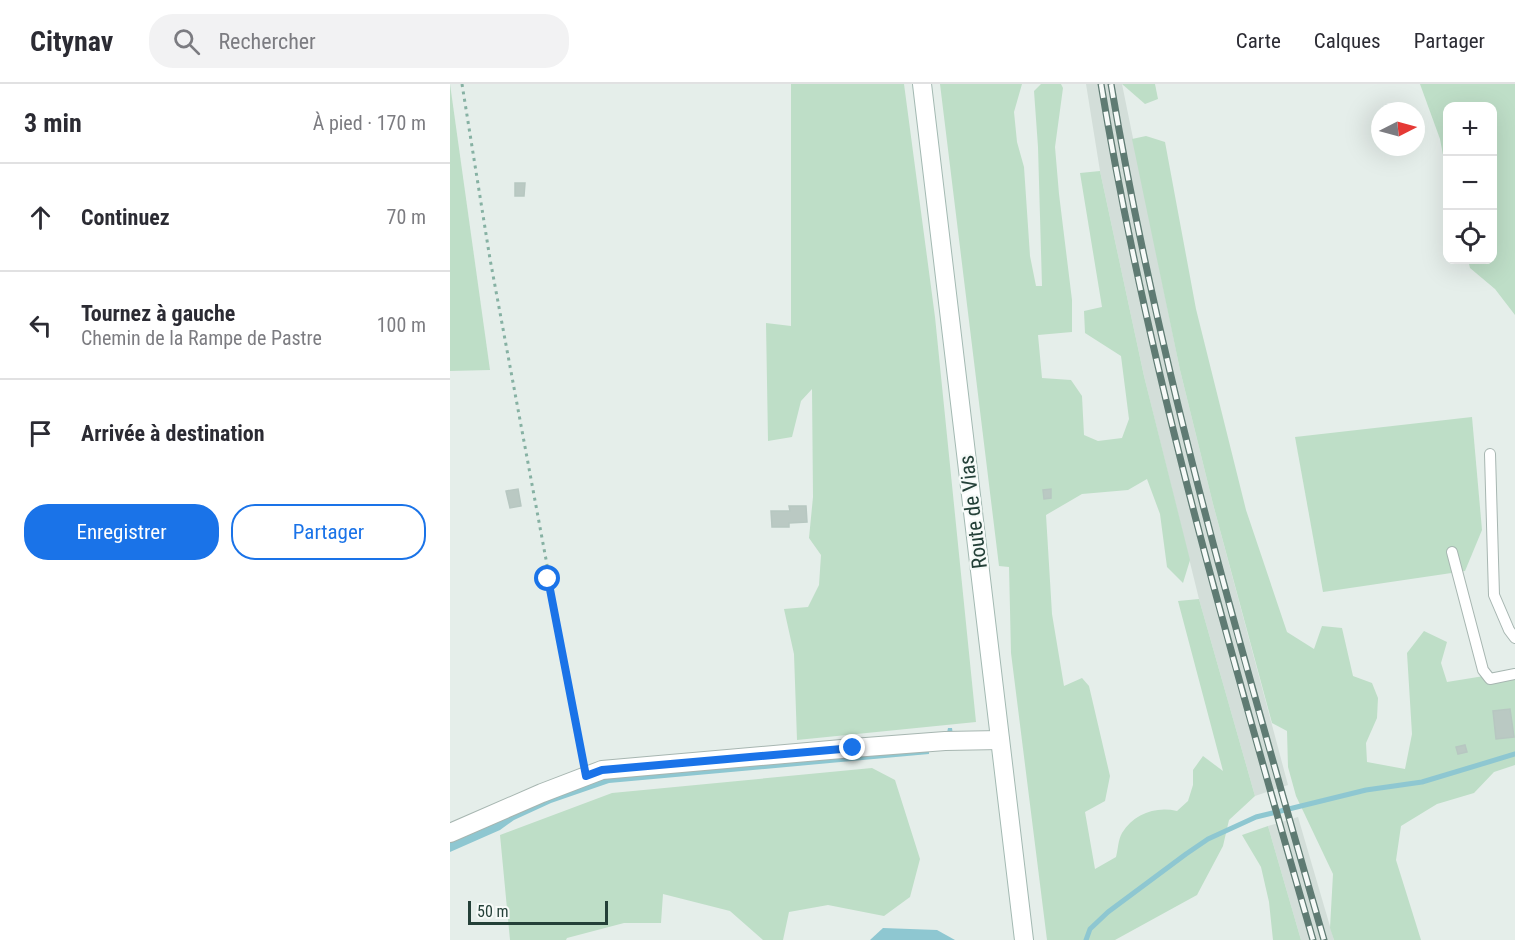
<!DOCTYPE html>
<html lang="fr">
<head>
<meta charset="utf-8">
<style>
  :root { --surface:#fff; --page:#f2f2f3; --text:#2b2b33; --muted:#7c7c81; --line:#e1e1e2; --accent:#1a73e8 }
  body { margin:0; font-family:"Roboto Condensed",sans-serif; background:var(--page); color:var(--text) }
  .controls { position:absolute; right:18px; top:18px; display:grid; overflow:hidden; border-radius:12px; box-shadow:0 6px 24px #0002 }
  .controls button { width:54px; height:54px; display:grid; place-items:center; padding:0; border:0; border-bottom:2px solid var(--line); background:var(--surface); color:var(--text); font:30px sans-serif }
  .compass { position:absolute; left:921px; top:18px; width:54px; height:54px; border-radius:50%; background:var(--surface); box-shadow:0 6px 24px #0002; rotate:84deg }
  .scale { position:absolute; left:18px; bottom:15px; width:140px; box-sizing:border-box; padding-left:6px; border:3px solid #244038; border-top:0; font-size:16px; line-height:21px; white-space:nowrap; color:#244038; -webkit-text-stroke:4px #f6faf8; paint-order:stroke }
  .stop { position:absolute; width:18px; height:18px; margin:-14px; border:4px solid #1a73e8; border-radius:50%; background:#fff }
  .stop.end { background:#1a73e8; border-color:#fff; box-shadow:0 2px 6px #0008 }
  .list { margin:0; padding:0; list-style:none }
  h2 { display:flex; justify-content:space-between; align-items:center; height:78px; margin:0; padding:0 24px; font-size:26px }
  h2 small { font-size:20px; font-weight:400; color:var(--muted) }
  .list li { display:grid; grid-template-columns:39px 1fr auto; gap:18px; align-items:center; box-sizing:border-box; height:108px; padding:0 24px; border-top:2px solid var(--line) }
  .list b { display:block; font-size:22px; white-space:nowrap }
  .list p { margin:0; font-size:20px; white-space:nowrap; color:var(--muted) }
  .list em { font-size:20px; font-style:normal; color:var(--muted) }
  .actions { display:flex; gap:12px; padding:18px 24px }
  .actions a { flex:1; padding:14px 0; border:2px solid var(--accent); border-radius:24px; text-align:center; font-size:21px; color:var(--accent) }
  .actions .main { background:var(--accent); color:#fff }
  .icon { flex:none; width:33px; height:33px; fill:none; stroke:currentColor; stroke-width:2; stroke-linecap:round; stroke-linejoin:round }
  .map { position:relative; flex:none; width:1065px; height:856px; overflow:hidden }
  header { display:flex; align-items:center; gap:36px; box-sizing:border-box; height:84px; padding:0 30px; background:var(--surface); border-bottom:2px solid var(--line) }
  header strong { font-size:28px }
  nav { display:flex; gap:33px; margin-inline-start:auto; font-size:21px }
  .search { width:420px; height:54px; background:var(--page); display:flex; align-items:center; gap:15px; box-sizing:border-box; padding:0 21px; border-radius:24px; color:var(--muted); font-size:22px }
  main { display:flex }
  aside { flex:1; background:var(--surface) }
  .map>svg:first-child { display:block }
  .built { fill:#d3ded9 }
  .green { fill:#bedec7 }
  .water { fill:#8ec7d1 }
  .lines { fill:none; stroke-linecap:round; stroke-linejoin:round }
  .stream { stroke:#8ec7d1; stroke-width:5 }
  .building { fill:#bac9c3; stroke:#b7c7c1; stroke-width:1.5 }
  .lane-casing { stroke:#a7b6b1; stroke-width:12 }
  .street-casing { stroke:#a7b6b1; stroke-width:20 }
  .secondary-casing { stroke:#a3b9b2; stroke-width:20 }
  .path { stroke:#86b1a3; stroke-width:3; stroke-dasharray:3 4.5; stroke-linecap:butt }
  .lane { stroke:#fff; stroke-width:10 }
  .street { stroke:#fff; stroke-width:18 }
  .secondary { stroke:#fff; stroke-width:18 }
  .rail-casing { stroke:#5f7b73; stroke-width:7 }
  .rail { stroke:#f6faf8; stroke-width:4.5; stroke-dasharray:14; stroke-linecap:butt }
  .route { stroke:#1a73e8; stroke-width:8 }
  .labels { text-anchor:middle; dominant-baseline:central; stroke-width:4.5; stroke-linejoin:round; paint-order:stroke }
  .street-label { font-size:21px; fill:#244038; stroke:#f6faf8 }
</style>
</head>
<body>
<header>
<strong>Citynav</strong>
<div class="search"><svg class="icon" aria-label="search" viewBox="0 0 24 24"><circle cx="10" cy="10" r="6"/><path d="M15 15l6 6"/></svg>Rechercher</div>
<nav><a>Carte</a><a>Calques</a><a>Partager</a></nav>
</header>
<main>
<aside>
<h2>3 min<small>À pied · 170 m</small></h2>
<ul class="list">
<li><svg class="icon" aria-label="ahead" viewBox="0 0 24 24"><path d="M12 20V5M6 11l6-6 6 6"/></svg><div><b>Continuez</b></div><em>70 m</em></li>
<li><svg class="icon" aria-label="left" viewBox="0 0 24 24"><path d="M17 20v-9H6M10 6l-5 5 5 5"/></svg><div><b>Tournez à gauche</b><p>Chemin de la Rampe de Pastre</p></div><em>100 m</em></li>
<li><svg class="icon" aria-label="arrive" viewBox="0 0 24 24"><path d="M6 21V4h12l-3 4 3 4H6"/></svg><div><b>Arrivée à destination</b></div></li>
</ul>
<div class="actions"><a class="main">Enregistrer</a><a>Partager</a></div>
</aside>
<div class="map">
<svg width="1065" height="856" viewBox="0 0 1065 856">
  <rect width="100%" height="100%" fill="#e5eeea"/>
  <!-- built -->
  <g class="built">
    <polygon points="636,0 672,0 730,286 763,420 838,701 805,712 749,515 694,292 650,87"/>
    <polygon points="848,733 884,856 851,856 818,742"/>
  </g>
  <!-- green -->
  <g class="green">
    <polygon points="0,0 40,286 0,287"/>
    <polygon points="341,0 454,0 485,233 526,638 347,656 344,570 334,525 358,523 369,501 371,471 359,454 363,413 362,305 351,317 342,353 318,357 316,239 341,242"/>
    <path d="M 490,0 L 572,0 L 564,28 L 567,58 L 574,83 L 580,172 L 586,202 L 592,202 L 588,63 L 584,7 L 591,0 L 611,0 L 613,4 L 605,63 L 609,110 L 622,216 L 622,248 L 588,251 L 592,294 L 621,296 L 632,312 L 634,351 L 648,357 L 672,354 L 679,335 L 671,272 L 635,249 L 634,227 L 652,223 L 630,89 L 650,87 L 694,292 L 740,476 L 733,499 L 717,483 L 710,430 L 697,395 L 678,406 L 632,410 L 596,431 L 602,530 L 614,602 L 632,594 L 639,602 L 660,692 L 655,717 L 635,728 L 645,785 L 666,773 C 668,766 668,756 672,749 C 684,730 705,722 727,727 L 738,717 L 743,701 L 743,686 L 753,672 L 773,687 L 728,517 L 749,515 L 805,712 L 779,736 L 773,762 L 747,811 L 665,856 L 597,856 L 561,569 L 559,483 L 549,482 Z"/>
    <polygon points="672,0 705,0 708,15 695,20"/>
    <polygon points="970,0 1065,0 1065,231 1045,205 1020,184 1018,176 1042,176 1042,22 998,22 997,92 990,55"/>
    <polygon points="696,52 715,58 746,225 796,426 837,548 864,565 872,542 892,544 903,592 922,599 928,614 927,634 916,659 917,678 955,685 962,650 957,569 974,547 997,558 991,579 997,598 1065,587 1065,681 1044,688 1024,709 987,720 951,742 946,776 971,856 884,856 880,844 883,790 846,712 838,683 837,647 822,639 763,420 730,286 682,55"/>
    <polygon points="1022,333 1032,446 1015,487 873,508 845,353"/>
    <polygon points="422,684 445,696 470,775 460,813 434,832 378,821 339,828 333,856 313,856 280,827 213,810 211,839 174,839 117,854 116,856 60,856 50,751 162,709"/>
    <polygon points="818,742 851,856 823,856 819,818 811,783 792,751"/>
  </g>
  <!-- water -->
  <g class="water">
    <polygon points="498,644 502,644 505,665 500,666 500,661 479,663 479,670 159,699 101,719 64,736 50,746 0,768 0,752 117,700 497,649"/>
    <polygon points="433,844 487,846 505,856 420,856"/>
  </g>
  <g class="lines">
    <!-- stream -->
    <polyline class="stream" points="636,856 640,845 658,828 736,770 758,755 806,733 916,706 972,698 1065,670"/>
  </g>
  <!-- building -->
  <g class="building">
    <polygon points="65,99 75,99 74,112 65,112"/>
    <polygon points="68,405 71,422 60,424 56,407"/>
    <polygon points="601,405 601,414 594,415 593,406"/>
    <polygon points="339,422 356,422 357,438 339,439 339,443 322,443 321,427 340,427"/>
    <polygon points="1060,625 1064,653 1046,655 1043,627"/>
    <polygon points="1015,661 1017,668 1008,670 1006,663"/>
  </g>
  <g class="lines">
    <!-- lane casing -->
    <g class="lane-casing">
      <g id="lane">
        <polyline points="1040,370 1044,511 1059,546 1065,554"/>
        <polyline points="1002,468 1033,586 1040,595 1065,590"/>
      </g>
    </g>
    <!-- street casing -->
    <g class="street-casing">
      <polyline id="street" points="0,749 92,709 152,686 403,664 495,657 550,656"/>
    </g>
    <!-- secondary casing -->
    <g class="secondary-casing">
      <polyline id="secondary" points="472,0 574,856"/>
    </g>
    <!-- path -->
    <polyline class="path" points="12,0 40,175 133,674"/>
    <!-- lane -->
    <use href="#lane" class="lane"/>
    <!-- street -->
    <use href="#street" class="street"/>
    <!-- secondary -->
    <use href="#secondary" class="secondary"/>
    <!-- rail casing -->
    <g class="rail-casing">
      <g id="rail">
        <path d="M 651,0 C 699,290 782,573 863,856"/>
        <path d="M 661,0 C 710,290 793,573 874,856"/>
      </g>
    </g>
    <!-- rail -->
    <use href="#rail" class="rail"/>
  </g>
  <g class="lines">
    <!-- route -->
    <polyline class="route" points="98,495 136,692 152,686 403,664"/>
  </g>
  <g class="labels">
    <!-- street labels -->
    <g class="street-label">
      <text transform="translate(523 428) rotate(-97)">Route de Vias</text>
    </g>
  </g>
</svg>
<div class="controls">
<button>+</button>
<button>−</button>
<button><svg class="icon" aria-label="locate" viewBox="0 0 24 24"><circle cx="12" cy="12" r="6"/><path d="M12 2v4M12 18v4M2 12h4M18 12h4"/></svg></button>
</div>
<svg class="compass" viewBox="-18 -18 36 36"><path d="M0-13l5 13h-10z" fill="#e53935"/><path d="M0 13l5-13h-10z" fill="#7c7c81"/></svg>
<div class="scale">50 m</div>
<div class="stop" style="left:98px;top:495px"></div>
<div class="stop end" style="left:403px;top:664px"></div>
</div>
</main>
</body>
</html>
